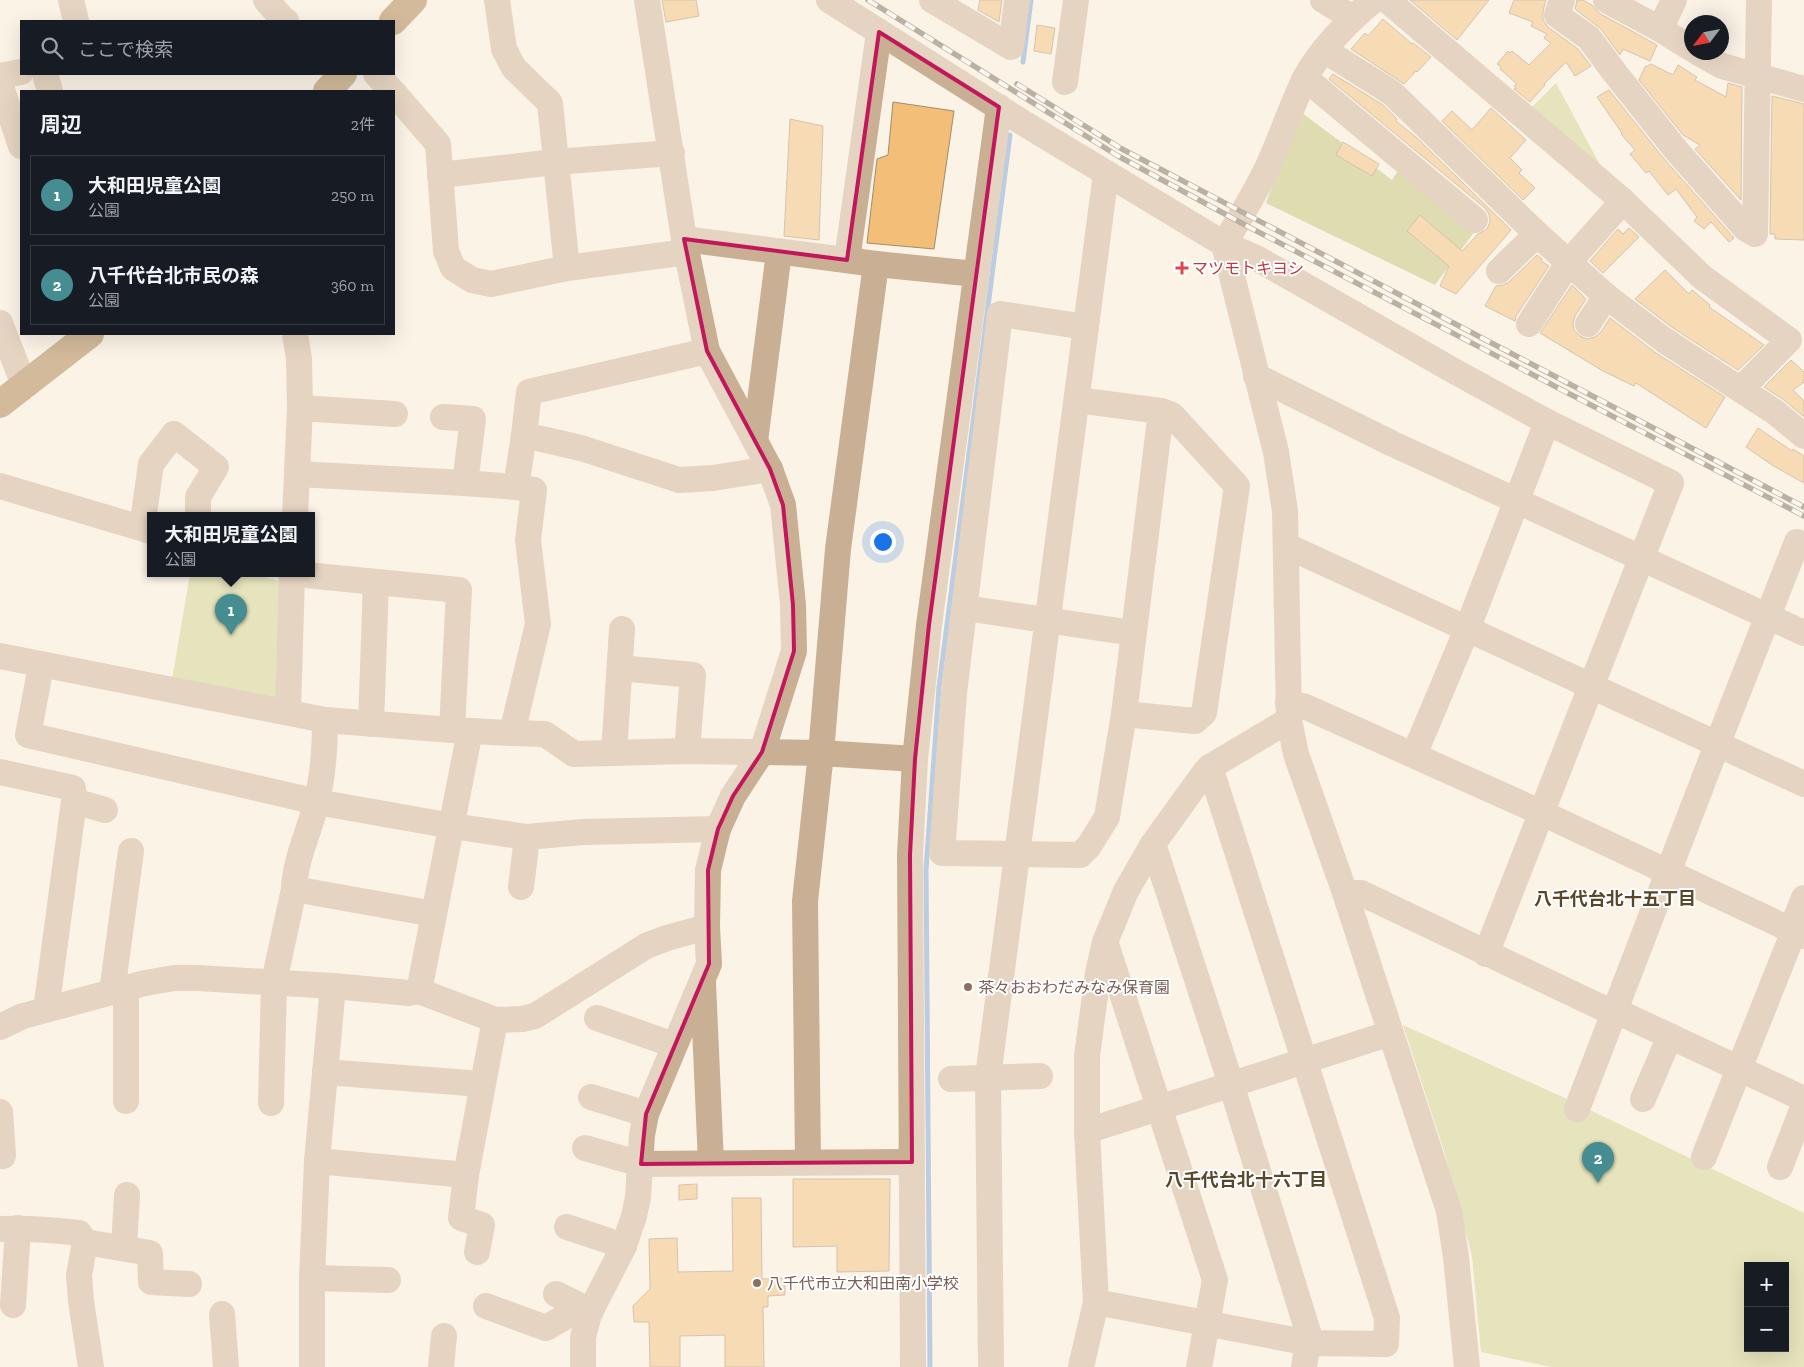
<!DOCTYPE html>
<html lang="ja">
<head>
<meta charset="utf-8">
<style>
  :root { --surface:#171b24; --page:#20242c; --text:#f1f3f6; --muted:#9ea1a6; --line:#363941; --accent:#458d90 }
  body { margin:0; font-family:"Zilla Slab","Noto Sans JP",serif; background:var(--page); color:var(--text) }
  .controls { position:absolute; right:15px; bottom:15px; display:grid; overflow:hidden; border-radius:0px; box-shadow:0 5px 20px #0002 }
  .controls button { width:45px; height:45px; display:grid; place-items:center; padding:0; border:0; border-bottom:1px solid var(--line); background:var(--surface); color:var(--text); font:25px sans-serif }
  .compass { position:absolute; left:1684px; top:15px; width:45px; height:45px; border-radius:50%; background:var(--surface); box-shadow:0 5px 20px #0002; rotate:238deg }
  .you { position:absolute; left:882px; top:541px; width:18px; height:18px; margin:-12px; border:4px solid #fff; border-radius:50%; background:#1a73e8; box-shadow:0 0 0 8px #1a73e833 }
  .badge { display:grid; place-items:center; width:32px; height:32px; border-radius:50%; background:var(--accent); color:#fff; font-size:16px; font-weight:700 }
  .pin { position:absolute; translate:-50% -41px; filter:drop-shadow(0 1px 2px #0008) }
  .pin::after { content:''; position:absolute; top:26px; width:18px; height:15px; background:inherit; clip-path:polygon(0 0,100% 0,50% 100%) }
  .popup { position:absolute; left:147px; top:512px; width:168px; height:65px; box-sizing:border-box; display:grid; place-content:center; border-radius:0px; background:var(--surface); filter:drop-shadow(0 1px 4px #0005); font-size:16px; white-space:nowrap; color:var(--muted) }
  .popup b { font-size:19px; color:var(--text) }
  .popup::after { content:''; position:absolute; left:50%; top:100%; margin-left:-10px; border:10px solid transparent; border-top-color:var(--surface) }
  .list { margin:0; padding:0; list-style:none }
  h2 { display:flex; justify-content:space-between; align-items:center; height:65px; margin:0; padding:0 20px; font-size:21px }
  h2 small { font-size:16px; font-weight:400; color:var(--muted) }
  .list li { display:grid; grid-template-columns:32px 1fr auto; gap:15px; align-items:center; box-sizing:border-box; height:80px; margin:0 10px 10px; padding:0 10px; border:1px solid var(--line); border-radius:0px }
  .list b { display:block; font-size:19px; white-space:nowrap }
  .list p { margin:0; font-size:16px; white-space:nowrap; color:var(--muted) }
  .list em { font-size:16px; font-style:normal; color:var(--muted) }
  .icon { flex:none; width:28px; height:28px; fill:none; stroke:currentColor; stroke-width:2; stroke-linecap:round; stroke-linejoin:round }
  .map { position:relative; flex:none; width:1804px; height:1367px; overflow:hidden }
  .search { position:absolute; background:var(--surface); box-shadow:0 5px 20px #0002; left:20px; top:20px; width:375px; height:55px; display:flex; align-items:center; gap:12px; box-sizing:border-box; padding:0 18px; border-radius:0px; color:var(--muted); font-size:19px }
  .panel { position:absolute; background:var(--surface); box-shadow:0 5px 20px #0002; left:20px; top:90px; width:375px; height:245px; border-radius:0px }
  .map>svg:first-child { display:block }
  .green { fill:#ccd28b; fill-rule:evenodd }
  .forest { fill:#bbc16f }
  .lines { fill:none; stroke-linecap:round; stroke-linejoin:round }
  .stream { stroke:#6f9ddc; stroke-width:5 }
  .building { fill:#f2be78; stroke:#a28c6f }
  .minor { stroke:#c9b094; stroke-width:26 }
  .major { stroke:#a1763f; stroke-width:28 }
  .rail-casing { stroke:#6a6356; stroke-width:5.5 }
  .rail { stroke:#fff; stroke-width:4; stroke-dasharray:11; stroke-linecap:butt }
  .marked { fill:none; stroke:#c2185b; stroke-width:4; stroke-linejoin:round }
  .health-dot { fill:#e0444e; stroke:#fff; stroke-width:2 }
  .education-dot { fill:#8d6e63; stroke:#fff; stroke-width:2 }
  .labels { text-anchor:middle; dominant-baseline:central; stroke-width:4; stroke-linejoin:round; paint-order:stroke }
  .health-label { font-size:16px; fill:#be3a42; stroke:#fff; text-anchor:start }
  .education-label { font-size:16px; fill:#785e54; stroke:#fff; text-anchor:start }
  .neighbourhood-label { font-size:18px; font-weight:bold; fill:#59472a; stroke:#fff }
</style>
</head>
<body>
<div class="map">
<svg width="1804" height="1367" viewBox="0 0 1804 1367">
  <rect width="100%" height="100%" fill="#fbf3e6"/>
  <!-- green -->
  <g class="green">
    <polygon points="1556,83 1600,165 1529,110"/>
    <polygon points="190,574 253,574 286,583 278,704 171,686"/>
    <path d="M 1403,1025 L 1565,1098 L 1804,1213 L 1804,1367 L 1551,1367 L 1481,1352 L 1472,1256 L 1445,1154 ZM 1748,1266 L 1785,1266 L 1785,1348 L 1748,1348 Z"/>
  </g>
  <!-- forest -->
  <polygon class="forest" points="1302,113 1392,180 1401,166 1475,231 1435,285 1266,203 1281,161"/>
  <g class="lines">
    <!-- stream -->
    <g class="stream">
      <polyline points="1023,62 1031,0"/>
      <polyline points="930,1367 926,870 939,687 1010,135"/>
    </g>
  </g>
  <!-- building -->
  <g class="building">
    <polygon points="662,0 696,0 699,16 666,22"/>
    <polygon points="980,0 1002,0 999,22 978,10"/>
    <polygon points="1410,0 1489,0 1457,40"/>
    <polygon points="1514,0 1546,0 1543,11 1543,20 1548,27 1578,49 1591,66 1575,76 1566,62 1544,84 1545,85 1530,102 1514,89 1516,88 1514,86 1517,84 1500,69 1501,67 1497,64 1508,51 1510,53 1512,51 1529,65 1551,43 1544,38 1547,34 1531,26 1533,22 1509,13"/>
    <polygon points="1577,0 1583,0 1592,5 1599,13 1657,45 1650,61 1623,49 1620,55 1601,29 1575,9"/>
    <polygon points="1383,19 1412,44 1413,43 1431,57 1417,72 1416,71 1404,84 1351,49 1365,33 1368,36"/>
    <polygon points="1037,25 1055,28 1051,54 1034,51"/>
    <polygon points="1651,64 1673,75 1678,65 1697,77 1695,80 1726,97 1728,83 1742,87 1741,200 1695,149 1700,145 1683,135 1639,80 1645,67"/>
    <polygon points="1333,74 1383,105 1397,119 1396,121 1416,137 1511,230 1456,294 1440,286 1449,266 1407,231 1420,215 1462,251 1478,234 1487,229 1490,222 1489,214 1485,208 1329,79"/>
    <polygon points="1609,90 1665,160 1734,238 1729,242 1711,222 1704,229 1694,221 1697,217 1676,189 1668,195 1649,171 1646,173 1630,154 1635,150 1621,134 1622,133 1597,97"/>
    <polygon points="1772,96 1804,104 1804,240 1775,239 1775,234 1770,234"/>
    <polygon points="893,102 954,111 934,249 867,243 877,159 888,155"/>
    <polygon points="1491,108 1526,140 1510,158 1522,170 1519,173 1535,188 1523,200 1442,121 1452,111 1472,130"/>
    <polygon points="790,119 823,126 819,240 784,236"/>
    <polygon points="1343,142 1379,164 1372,176 1336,155"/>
    <polygon points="1629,228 1639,237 1603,273 1590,261 1618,229 1623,234"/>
    <polygon points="1537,255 1542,259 1541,261 1549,266 1516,316 1515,321 1485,306 1496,286 1503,285 1509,282"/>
    <polygon points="1665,270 1689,294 1692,290 1710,305 1709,307 1764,345 1738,370 1673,328 1635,299"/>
    <polygon points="1572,285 1586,299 1575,316 1573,323 1574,330 1580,336 1587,339 1595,337 1601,332 1610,318 1656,353 1725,397 1706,428 1636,383 1634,386 1603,371 1540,333"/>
    <polygon points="1791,360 1804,372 1804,382 1793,390 1804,401 1804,417 1784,400 1764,387"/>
    <polygon points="1758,428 1792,451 1793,449 1804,456 1804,483 1772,465 1746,447"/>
    <polygon points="793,1179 890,1179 889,1271 837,1272 837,1246 793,1247"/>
    <polygon points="697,1184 697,1199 679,1200 679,1185"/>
    <polygon points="732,1198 761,1198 762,1279 785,1278 785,1295 768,1296 768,1307 763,1307 764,1367 725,1367 725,1335 680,1336 680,1367 650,1367 649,1322 634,1322 633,1306 650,1289 649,1239 677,1238 678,1272 733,1271"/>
  </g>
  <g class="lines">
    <!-- minor -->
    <g class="minor">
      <polyline points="71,0 76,21"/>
      <polyline points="266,0 282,18 286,21"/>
      <polyline points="497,0 504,49 514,68 550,103 567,268"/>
      <polyline points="829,0 1025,124 1224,244 1258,259 1454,371 1547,422 1671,483 1486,954"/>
      <polyline points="932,0 1011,47 1017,0"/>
      <polyline points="1323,0 1353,18"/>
      <path d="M 1374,0 C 1349,20 1319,51 1304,80 C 1291,108 1281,137 1269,164 C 1256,192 1240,218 1224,244 L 1276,452 L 1285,511 L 1289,720 L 1296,754 L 1345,893 L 1449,1211 L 1456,1257 L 1467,1367"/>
      <polyline points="1387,0 1623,201 1702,277 1789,340 1741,389"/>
      <polyline points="1562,0 1557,15 1589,38 1615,73 1676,150 1745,228 1755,234 1759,0"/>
      <polyline points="1606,0 1660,29 1692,49"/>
      <polyline points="1660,29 1674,0"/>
      <polyline points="1324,50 1392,93 1537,234 1606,296 1664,340 1775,412 1804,436"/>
      <polyline points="1697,52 1722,66 1804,89"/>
      <polyline points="45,74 50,91"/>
      <polyline points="376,74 392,91"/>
      <polyline points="0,76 21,72"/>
      <polyline points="1305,78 1475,220"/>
      <polyline points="1065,82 1076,0"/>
      <polyline points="0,84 21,146"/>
      <polyline points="394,93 438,144 446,251 453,268 472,280 491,284 567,268 687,252"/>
      <polyline points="440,175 555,162 672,153"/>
      <polyline points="684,239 876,264 976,274"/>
      <polyline points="847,260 879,32"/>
      <polyline points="1499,271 1537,234"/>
      <polyline points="0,323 24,385"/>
      <polyline points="1529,324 1569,262 1623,201"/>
      <polyline points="1588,324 1606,296"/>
      <polyline points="295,334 299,359 300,408 295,516"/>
      <polyline points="1256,376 1393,444 1804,633"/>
      <polyline points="1077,400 1161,411 1124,714 1107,817 1089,846 1080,855 942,853 954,693 1000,314 1086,327"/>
      <polyline points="300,408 395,414"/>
      <polyline points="443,417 473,419 465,483"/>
      <polyline points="524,435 529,392 707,351"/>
      <polyline points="755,441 779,252"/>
      <polyline points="0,486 151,531"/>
      <polyline points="516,487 524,435 581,448 679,480 713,478 770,469"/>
      <polyline points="142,528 151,464 174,434 216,467 198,497 198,516"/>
      <polyline points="1287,546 1804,784"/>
      <polyline points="295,574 459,590 452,730"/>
      <polyline points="965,608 1133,633"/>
      <polyline points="0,656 325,720 452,730 512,733 538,624 528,540 534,490 516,487 465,483 297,474"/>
      <polyline points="41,666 28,735 317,802 452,826 527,837 583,832 718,829"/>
      <polyline points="620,668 693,675 687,751"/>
      <polyline points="1288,703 1306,707 1542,813 1804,936"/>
      <polyline points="288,712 292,574"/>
      <polyline points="1124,714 1195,721 1204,713 1237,486 1172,415 1161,411"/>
      <polyline points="371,724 376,582"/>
      <polyline points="512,733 545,734 574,754 687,751 821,753 915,759"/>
      <polyline points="614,753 622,629"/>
      <polyline points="1414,755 1470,622 1547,422"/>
      <polyline points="0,772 73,788 74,801 46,1010"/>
      <polyline points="74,801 105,810"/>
      <polyline points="1153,844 1231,1084 1309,1335 1304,1367"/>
      <polyline points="521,887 527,837"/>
      <polyline points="294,889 434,914"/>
      <polyline points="1345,893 1361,893 1613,1013"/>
      <polyline points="1791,930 1804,898"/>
      <polyline points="1106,944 1215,1280 1199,1367"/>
      <polyline points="703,983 711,1163"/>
      <polyline points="419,991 470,731"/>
      <polyline points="112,992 131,851"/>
      <polyline points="1614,1010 1804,1099"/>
      <polyline points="597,1018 674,1045"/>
      <polyline points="0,1027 23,1016 112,992 145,983 174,978 198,978 333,986 409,993 419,991 495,1020 522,1019 535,1016 646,946 667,938 707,927"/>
      <polyline points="325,1072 482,1084"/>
      <polyline points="951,1079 1040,1076"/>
      <polyline points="591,1097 646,1114"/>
      <polyline points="1643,1099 1670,1036"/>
      <polyline points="126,1101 126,988"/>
      <path d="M 271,1103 L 274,982 L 294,889 C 295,860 309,832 316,804 C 323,777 325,748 325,720"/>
      <polyline points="1577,1109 1717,745 1797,542"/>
      <polyline points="0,1112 3,1156"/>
      <polyline points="1087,1131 1391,1033"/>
      <polyline points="585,1148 641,1164 912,1162"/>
      <polyline points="1704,1157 1794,931"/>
      <polyline points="317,1161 466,1175"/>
      <polyline points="808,1162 805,901 821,753 838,549 876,264"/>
      <polyline points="1780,1167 1804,1105"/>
      <polyline points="567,1227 624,1246"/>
      <path d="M 0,1229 C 27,1228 53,1230 79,1233 L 85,1242 L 150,1253 L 151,1282 L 189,1284"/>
      <polyline points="85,1242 79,1275 81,1301 91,1367"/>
      <polyline points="124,1248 127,1195"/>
      <polyline points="477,1252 482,1225 461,1218 466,1175 495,1020"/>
      <polyline points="312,1278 388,1280"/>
      <polyline points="556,1294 591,1311"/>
      <polyline points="1096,1302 1309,1343 1386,1344 1387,1318 1210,767"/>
      <polyline points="13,1305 18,1228"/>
      <polyline points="486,1306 546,1328 582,1307"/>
      <polyline points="222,1314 226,1367"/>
      <polyline points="312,1367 312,1278 317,1161 333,986"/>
      <polyline points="441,1367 444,1336"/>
      <polyline points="583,1367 583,1337 589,1314 624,1246 634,1216 638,1197 642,1135 646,1114 709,964 707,927 708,870 718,829 733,796 762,752 794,651 793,605 783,505 770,469 707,351 684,239 647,0"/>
      <polyline points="913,1367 910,855 915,759 929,625 999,107"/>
      <polyline points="991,1367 988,1077 1106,173"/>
      <polyline points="1081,1367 1096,1302 1087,1131 1087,1056 1098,973 1105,942 1126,891 1153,844 1205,772 1210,767 1289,720"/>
    </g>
    <!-- major -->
    <g class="major">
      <polyline points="393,21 413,0"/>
      <polyline points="327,91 343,74"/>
      <polyline points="0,404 90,334"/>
    </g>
    <!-- rail casing -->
    <g class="rail-casing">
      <g id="rail">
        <polyline points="868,0 1118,156 1247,226 1804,516"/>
        <polyline points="1017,84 1122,149 1804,507"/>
      </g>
    </g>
    <!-- rail -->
    <use href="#rail" class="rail"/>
  </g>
  <!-- marked area -->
  <path d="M0 0H1804V1367H0ZM 879,32 L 999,107 L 929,625 L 915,759 L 910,855 L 912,1162 L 641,1164 L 646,1114 L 709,964 L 708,870 L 718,829 L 733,796 L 762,752 L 794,651 L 793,605 L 783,505 L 770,469 L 707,351 L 684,239 L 847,260 Z" fill="#fbf3e6" fill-opacity=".55" fill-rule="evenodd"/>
  <path class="marked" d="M 879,32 L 999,107 L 929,625 L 915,759 L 910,855 L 912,1162 L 641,1164 L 646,1114 L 709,964 L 708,870 L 718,829 L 733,796 L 762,752 L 794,651 L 793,605 L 783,505 L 770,469 L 707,351 L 684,239 L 847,260 Z"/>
  <!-- markers -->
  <path class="health-dot" d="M1179.5 260.5h5v5h5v5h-5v5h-5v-5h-5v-5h5z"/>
  <g class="education-dot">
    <circle cx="968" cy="987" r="5"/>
    <circle cx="757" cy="1283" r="5"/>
  </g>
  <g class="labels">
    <!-- health labels -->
    <g class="health-label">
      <text x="1192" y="268">マツモトキヨシ</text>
    </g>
    <!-- education labels -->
    <g class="education-label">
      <text x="978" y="987">茶々おおわだみなみ保育園</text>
      <text x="767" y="1283">八千代市立大和田南小学校</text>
    </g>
    <!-- neighbourhood labels -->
    <g class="neighbourhood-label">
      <text x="1615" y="899">八千代台北十五丁目</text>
      <text x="1246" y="1180">八千代台北十六丁目</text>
    </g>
  </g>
</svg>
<div class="controls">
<button>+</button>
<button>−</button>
</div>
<svg class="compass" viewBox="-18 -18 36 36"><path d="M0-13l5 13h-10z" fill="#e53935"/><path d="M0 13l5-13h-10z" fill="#9ea1a6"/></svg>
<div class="you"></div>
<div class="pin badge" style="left:231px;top:635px">1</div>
<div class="popup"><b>大和田児童公園</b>公園</div>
<div class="pin badge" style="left:1598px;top:1183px">2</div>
<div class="search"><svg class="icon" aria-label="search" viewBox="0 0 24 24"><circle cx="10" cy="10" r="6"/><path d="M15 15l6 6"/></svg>ここで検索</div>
<section class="panel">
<h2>周辺<small>2件</small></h2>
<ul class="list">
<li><span class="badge">1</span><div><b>大和田児童公園</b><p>公園</p></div><em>250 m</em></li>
<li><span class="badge">2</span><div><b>八千代台北市民の森</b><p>公園</p></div><em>360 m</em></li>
</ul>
</section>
</div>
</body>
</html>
